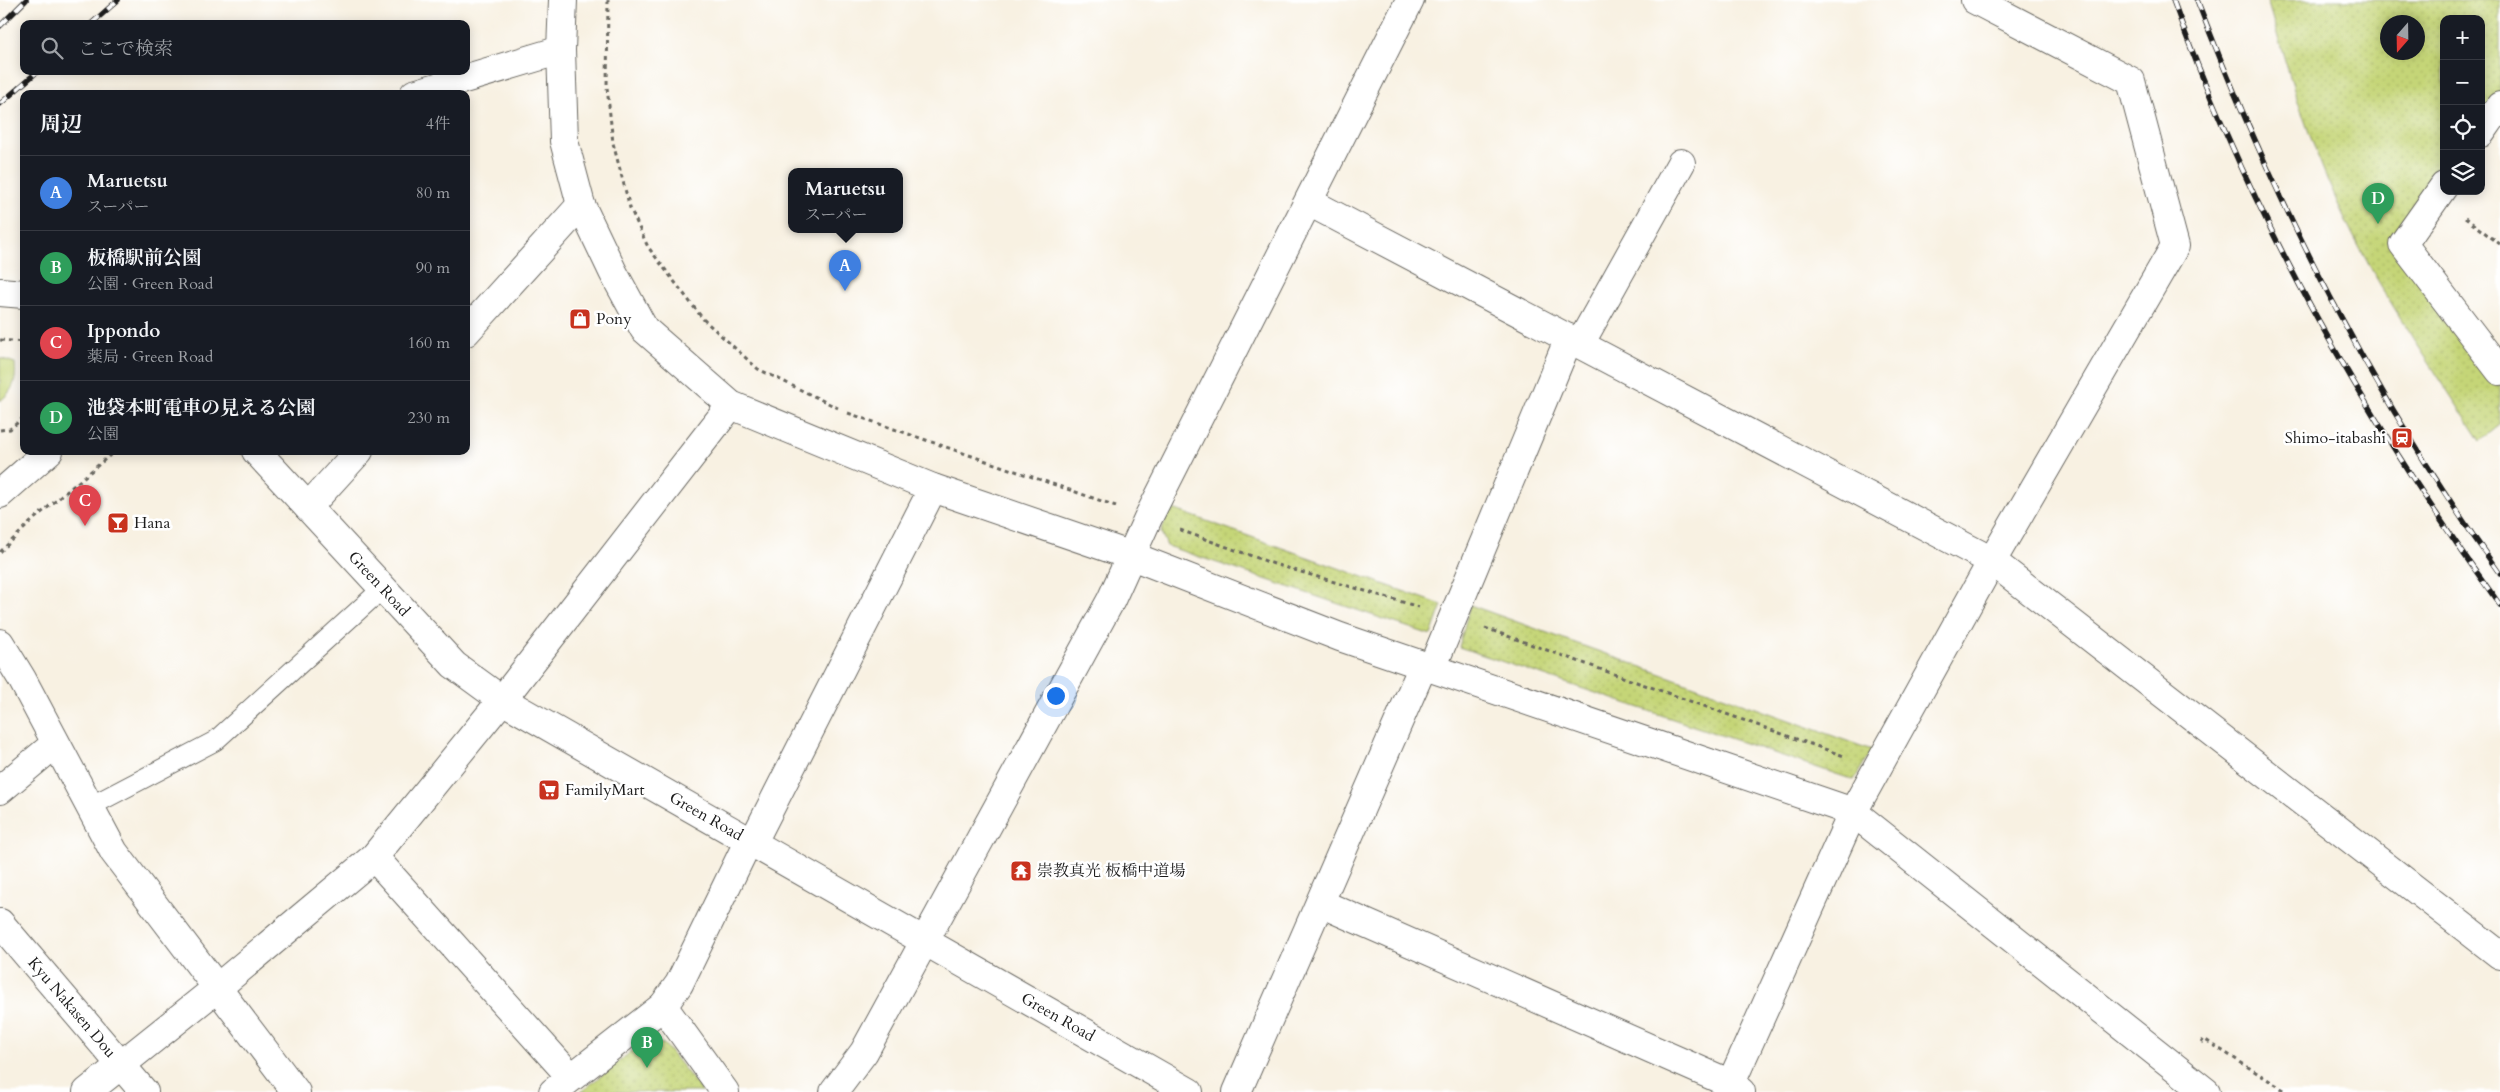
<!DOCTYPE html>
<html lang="ja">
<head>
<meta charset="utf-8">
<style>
  :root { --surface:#171b24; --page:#242831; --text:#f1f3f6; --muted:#9ea1a6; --line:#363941; --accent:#c8321e }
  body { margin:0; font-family:Cardo,"Noto Serif JP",serif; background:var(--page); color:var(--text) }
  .controls { position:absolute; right:15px; top:15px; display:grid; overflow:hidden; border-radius:10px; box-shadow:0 2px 12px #0003 }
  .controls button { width:45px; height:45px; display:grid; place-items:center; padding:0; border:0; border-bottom:1px solid var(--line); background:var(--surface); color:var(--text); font:25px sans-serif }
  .compass { position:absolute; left:2380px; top:15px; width:45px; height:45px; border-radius:50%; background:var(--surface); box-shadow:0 2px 12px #0003; rotate:200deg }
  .you { position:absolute; left:1055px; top:695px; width:18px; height:18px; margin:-12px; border:4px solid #fff; border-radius:50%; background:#1a73e8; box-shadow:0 0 0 8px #1a73e833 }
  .badge { display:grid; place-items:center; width:32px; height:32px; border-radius:50%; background:var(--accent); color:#fff; font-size:16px; font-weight:700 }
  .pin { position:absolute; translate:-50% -41px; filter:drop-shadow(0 1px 2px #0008) }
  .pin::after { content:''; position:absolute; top:26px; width:18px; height:15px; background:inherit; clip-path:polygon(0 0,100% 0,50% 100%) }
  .popup { position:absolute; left:788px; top:168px; width:115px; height:65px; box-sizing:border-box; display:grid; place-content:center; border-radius:10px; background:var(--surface); filter:drop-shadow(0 1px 4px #0005); font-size:16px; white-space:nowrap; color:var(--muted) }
  .popup b { font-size:19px; color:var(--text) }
  .popup::after { content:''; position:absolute; left:50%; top:100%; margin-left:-10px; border:10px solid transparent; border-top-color:var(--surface) }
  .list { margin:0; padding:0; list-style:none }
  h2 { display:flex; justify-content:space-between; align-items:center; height:65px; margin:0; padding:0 20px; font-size:21px }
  h2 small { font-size:16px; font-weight:400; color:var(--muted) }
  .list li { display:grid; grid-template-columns:32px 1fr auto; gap:15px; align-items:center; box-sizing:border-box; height:75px; padding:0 20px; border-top:1px solid var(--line) }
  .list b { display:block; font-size:19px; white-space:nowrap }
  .list p { margin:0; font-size:16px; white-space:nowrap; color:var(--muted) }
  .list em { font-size:16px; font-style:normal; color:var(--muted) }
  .icon { flex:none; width:28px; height:28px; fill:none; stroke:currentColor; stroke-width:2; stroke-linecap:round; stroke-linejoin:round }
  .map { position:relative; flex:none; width:2500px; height:1092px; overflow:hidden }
  .search { position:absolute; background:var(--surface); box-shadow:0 2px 12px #0003; left:20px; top:20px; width:450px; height:55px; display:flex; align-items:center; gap:12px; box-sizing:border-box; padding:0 18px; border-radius:10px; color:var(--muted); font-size:19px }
  .panel { position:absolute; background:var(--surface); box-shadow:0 2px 12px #0003; left:20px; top:90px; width:450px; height:365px; border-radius:10px }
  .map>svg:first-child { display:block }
  .grass { fill:#c5d577; stroke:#70784a }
  .park { fill:url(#park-dots); stroke:#70784a; fill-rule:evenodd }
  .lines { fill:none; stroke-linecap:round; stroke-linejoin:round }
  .service-casing { stroke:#696761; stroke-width:21 }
  .minor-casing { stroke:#696761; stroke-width:30 }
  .tertiary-casing { stroke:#696761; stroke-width:30 }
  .path { stroke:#696761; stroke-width:3; stroke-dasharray:4 4; stroke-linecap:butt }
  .service { stroke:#fff; stroke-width:19 }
  .minor { stroke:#fff; stroke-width:28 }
  .tertiary { stroke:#fff; stroke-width:28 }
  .rail-casing { stroke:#1c1c1c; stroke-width:5.5 }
  .rail { stroke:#fff; stroke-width:4; stroke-dasharray:11; stroke-linecap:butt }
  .labels { text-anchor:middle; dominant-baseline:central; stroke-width:5; stroke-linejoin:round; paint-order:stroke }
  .poi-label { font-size:16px; fill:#1c1c1c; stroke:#fff; text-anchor:start }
  .street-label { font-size:16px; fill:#1c1c1c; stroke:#fff }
</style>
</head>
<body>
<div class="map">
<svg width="2500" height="1092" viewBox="0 0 2500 1092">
  <defs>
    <pattern id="park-dots" width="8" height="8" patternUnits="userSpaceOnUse" patternTransform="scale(1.25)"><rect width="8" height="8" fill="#c5d577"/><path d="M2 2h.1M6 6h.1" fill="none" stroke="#a9b666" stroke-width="1.8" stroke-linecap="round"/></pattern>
  </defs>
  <rect width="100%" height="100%" fill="#fff"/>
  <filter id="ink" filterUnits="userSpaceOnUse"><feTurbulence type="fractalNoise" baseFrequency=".02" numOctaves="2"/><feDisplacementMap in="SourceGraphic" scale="10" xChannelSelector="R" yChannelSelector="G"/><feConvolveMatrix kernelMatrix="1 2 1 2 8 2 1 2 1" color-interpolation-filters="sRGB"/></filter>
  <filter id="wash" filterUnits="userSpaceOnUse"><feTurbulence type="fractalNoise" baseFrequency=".0096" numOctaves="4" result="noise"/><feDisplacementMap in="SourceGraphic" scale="20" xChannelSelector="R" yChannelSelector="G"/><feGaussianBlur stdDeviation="1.12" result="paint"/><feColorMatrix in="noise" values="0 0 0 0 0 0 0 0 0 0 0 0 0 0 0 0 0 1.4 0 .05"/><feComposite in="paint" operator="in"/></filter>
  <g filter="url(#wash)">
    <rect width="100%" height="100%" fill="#f8f1e2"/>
    <!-- grass -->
    <path class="grass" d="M 0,358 L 15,363 C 17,380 14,390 0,401 Z"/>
    <!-- park -->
    <g class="park">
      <path d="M 2267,0 L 2500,0 L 2500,91 L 2481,118 L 2481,19 L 2444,19 L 2444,172 L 2394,244 L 2500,382 L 2500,425 L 2480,441 C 2431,364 2376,288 2338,204 C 2308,139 2287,69 2267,0 ZM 2388,22 L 2418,22 L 2418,52 L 2388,52 Z"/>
      <polygon points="1170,508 1442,605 1431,635 1167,546 1161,532"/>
      <polygon points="1470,605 1872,750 1854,780 1459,647"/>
      <polygon points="643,1042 664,1044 703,1092 581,1092"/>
    </g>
  </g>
  <g filter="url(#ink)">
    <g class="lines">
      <!-- service casing -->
      <g class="service-casing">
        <polyline id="service" points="89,807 215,741 383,588"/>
      </g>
      <!-- minor casing -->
      <g class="minor-casing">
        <g id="minor">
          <polyline points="563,0 561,50 564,141 581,205 613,272 644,329 731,405 933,488 1132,556 1340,637 1853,812 2206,1092"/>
          <polyline points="414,94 561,50"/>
          <polyline points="2481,133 2500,106"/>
          <polyline points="2444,186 2403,244 2500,371"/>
          <polyline points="1309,202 1992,561 2500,955"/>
          <polyline points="466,332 581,205"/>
          <polyline points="1580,344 1681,163"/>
          <polyline points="308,507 359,451"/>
          <polyline points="0,643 22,679 114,852 296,1092"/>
          <polyline points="1432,668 1569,338"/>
          <polyline points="0,790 55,744"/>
          <polyline points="752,844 933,488"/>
          <polyline points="374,857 571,1077"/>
          <polyline points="1320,903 1731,1084 1741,1092"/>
          <polyline points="663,1006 725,1092"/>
          <polyline points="87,1092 217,988 374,857 502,700 731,405"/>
          <polyline points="553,1092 663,1006 679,984 748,842"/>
          <polyline points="834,1092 864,1052 1111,600 1148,518 1410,0"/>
          <polyline points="1237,1092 1423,666"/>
          <polyline points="1727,1092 1853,812 1992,561 2175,246 2131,81 1975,0"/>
        </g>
      </g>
      <!-- tertiary casing -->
      <g class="tertiary-casing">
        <g id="tertiary">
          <polyline points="0,292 24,294"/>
          <path id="s1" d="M 256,451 L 454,665 L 502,700 L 1189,1092"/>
          <polyline points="0,494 49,451"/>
          <path id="s2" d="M 0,923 L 144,1092"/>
        </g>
      </g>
      <!-- path -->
      <g class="path">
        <polyline points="608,0 607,87 613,143 630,208 648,247 703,319 758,369 838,408"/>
        <polyline points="2465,218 2500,244"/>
        <polyline points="0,340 24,342"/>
        <polyline points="848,413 1116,506"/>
        <polyline points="0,430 10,429 24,417"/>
        <polyline points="1180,530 1274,564 1419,607"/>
        <polyline points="0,552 34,519 115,451"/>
        <polyline points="1485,628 1844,756"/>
        <polyline points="2201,1043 2204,1039 2287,1092"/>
      </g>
      <!-- service -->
      <use href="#service" class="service"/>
      <!-- minor -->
      <use href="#minor" class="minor"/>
      <!-- tertiary -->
      <use href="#tertiary" class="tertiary"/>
      <!-- rail casing -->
      <g class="rail-casing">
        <g id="rail">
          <path d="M 2173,0 C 2251,217 2365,419 2500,605"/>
          <path d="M 2197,0 C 2277,207 2371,393 2500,574"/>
          <polyline points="91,24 118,0"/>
          <polyline points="0,26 26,0"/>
          <polyline points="0,104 38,71"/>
        </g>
      </g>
      <!-- rail -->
      <use href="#rail" class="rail"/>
    </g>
  </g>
  <!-- icons -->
  <defs>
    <g id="shop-square" transform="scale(1.125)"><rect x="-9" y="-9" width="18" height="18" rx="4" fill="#c8321e" stroke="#fff"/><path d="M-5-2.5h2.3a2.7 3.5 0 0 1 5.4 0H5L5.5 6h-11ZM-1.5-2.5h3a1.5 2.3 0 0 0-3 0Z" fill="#fff"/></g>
    <g id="station-square" transform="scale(1.125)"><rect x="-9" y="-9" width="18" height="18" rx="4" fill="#c8321e" stroke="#fff"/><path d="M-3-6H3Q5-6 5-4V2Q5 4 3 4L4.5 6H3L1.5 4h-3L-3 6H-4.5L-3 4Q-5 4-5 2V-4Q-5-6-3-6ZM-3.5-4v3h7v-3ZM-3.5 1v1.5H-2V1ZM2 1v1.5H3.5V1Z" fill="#fff"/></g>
    <g id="bar-square" transform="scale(1.125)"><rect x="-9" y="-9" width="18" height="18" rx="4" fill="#c8321e" stroke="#fff"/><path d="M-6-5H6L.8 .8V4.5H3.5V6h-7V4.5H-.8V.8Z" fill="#fff"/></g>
    <g id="supermarket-square" transform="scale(1.125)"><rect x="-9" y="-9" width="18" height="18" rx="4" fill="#c8321e" stroke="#fff"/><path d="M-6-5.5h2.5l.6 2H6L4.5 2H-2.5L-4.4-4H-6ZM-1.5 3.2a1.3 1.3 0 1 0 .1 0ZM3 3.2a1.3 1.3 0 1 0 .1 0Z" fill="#fff"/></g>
    <g id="temple-square" transform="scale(1.125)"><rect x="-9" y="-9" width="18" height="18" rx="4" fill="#c8321e" stroke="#fff"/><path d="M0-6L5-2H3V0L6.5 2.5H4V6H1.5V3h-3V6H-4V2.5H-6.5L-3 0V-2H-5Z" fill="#fff"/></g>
  </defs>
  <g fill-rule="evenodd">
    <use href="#shop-square" x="580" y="319"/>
    <use href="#station-square" x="2402" y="438"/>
    <use href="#bar-square" x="118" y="523"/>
    <use href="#supermarket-square" x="549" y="790"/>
    <use href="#temple-square" x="1021" y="871"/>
  </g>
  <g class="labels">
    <!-- poi labels -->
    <g class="poi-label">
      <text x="596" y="319">Pony</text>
      <text x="2386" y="438" text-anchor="end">Shimo-itabashi</text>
      <text x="134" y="523">Hana</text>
      <text x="565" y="790">FamilyMart</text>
      <text x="1037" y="871">崇教真光 板橋中道場</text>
    </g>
    <!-- street labels -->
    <g class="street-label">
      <text stroke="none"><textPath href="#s1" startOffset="181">Green Road</textPath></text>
      <text stroke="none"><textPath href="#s1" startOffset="586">Green Road</textPath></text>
      <text stroke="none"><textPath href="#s2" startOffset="111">Kyu Nakasen Dou</textPath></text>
      <text stroke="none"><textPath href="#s1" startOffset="991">Green Road</textPath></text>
    </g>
  </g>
</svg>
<div class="controls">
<button>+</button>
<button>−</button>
<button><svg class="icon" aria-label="locate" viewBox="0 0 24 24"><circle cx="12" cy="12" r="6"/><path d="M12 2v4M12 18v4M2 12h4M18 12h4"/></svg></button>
<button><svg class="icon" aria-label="layers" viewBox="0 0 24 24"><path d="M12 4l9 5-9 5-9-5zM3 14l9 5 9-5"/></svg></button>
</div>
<svg class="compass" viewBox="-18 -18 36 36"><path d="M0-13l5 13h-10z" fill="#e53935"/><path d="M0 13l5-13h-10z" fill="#9ea1a6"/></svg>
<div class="you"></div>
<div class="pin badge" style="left:845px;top:291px;background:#3f7fe0">A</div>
<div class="popup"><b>Maruetsu</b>スーパー</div>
<div class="pin badge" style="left:647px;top:1068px;background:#2e9e5b">B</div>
<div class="pin badge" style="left:85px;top:526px;background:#e0444e">C</div>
<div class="pin badge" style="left:2378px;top:224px;background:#2e9e5b">D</div>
<div class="search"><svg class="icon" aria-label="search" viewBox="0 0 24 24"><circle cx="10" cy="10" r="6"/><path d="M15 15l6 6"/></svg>ここで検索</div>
<section class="panel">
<h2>周辺<small>4件</small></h2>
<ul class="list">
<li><span class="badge" style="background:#3f7fe0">A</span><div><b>Maruetsu</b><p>スーパー</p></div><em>80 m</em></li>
<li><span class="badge" style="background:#2e9e5b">B</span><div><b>板橋駅前公園</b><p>公園 · Green Road</p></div><em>90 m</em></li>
<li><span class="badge" style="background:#e0444e">C</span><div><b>Ippondo</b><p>薬局 · Green Road</p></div><em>160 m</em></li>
<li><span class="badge" style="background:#2e9e5b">D</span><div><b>池袋本町電車の見える公園</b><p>公園</p></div><em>230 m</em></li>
</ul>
</section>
</div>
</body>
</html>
